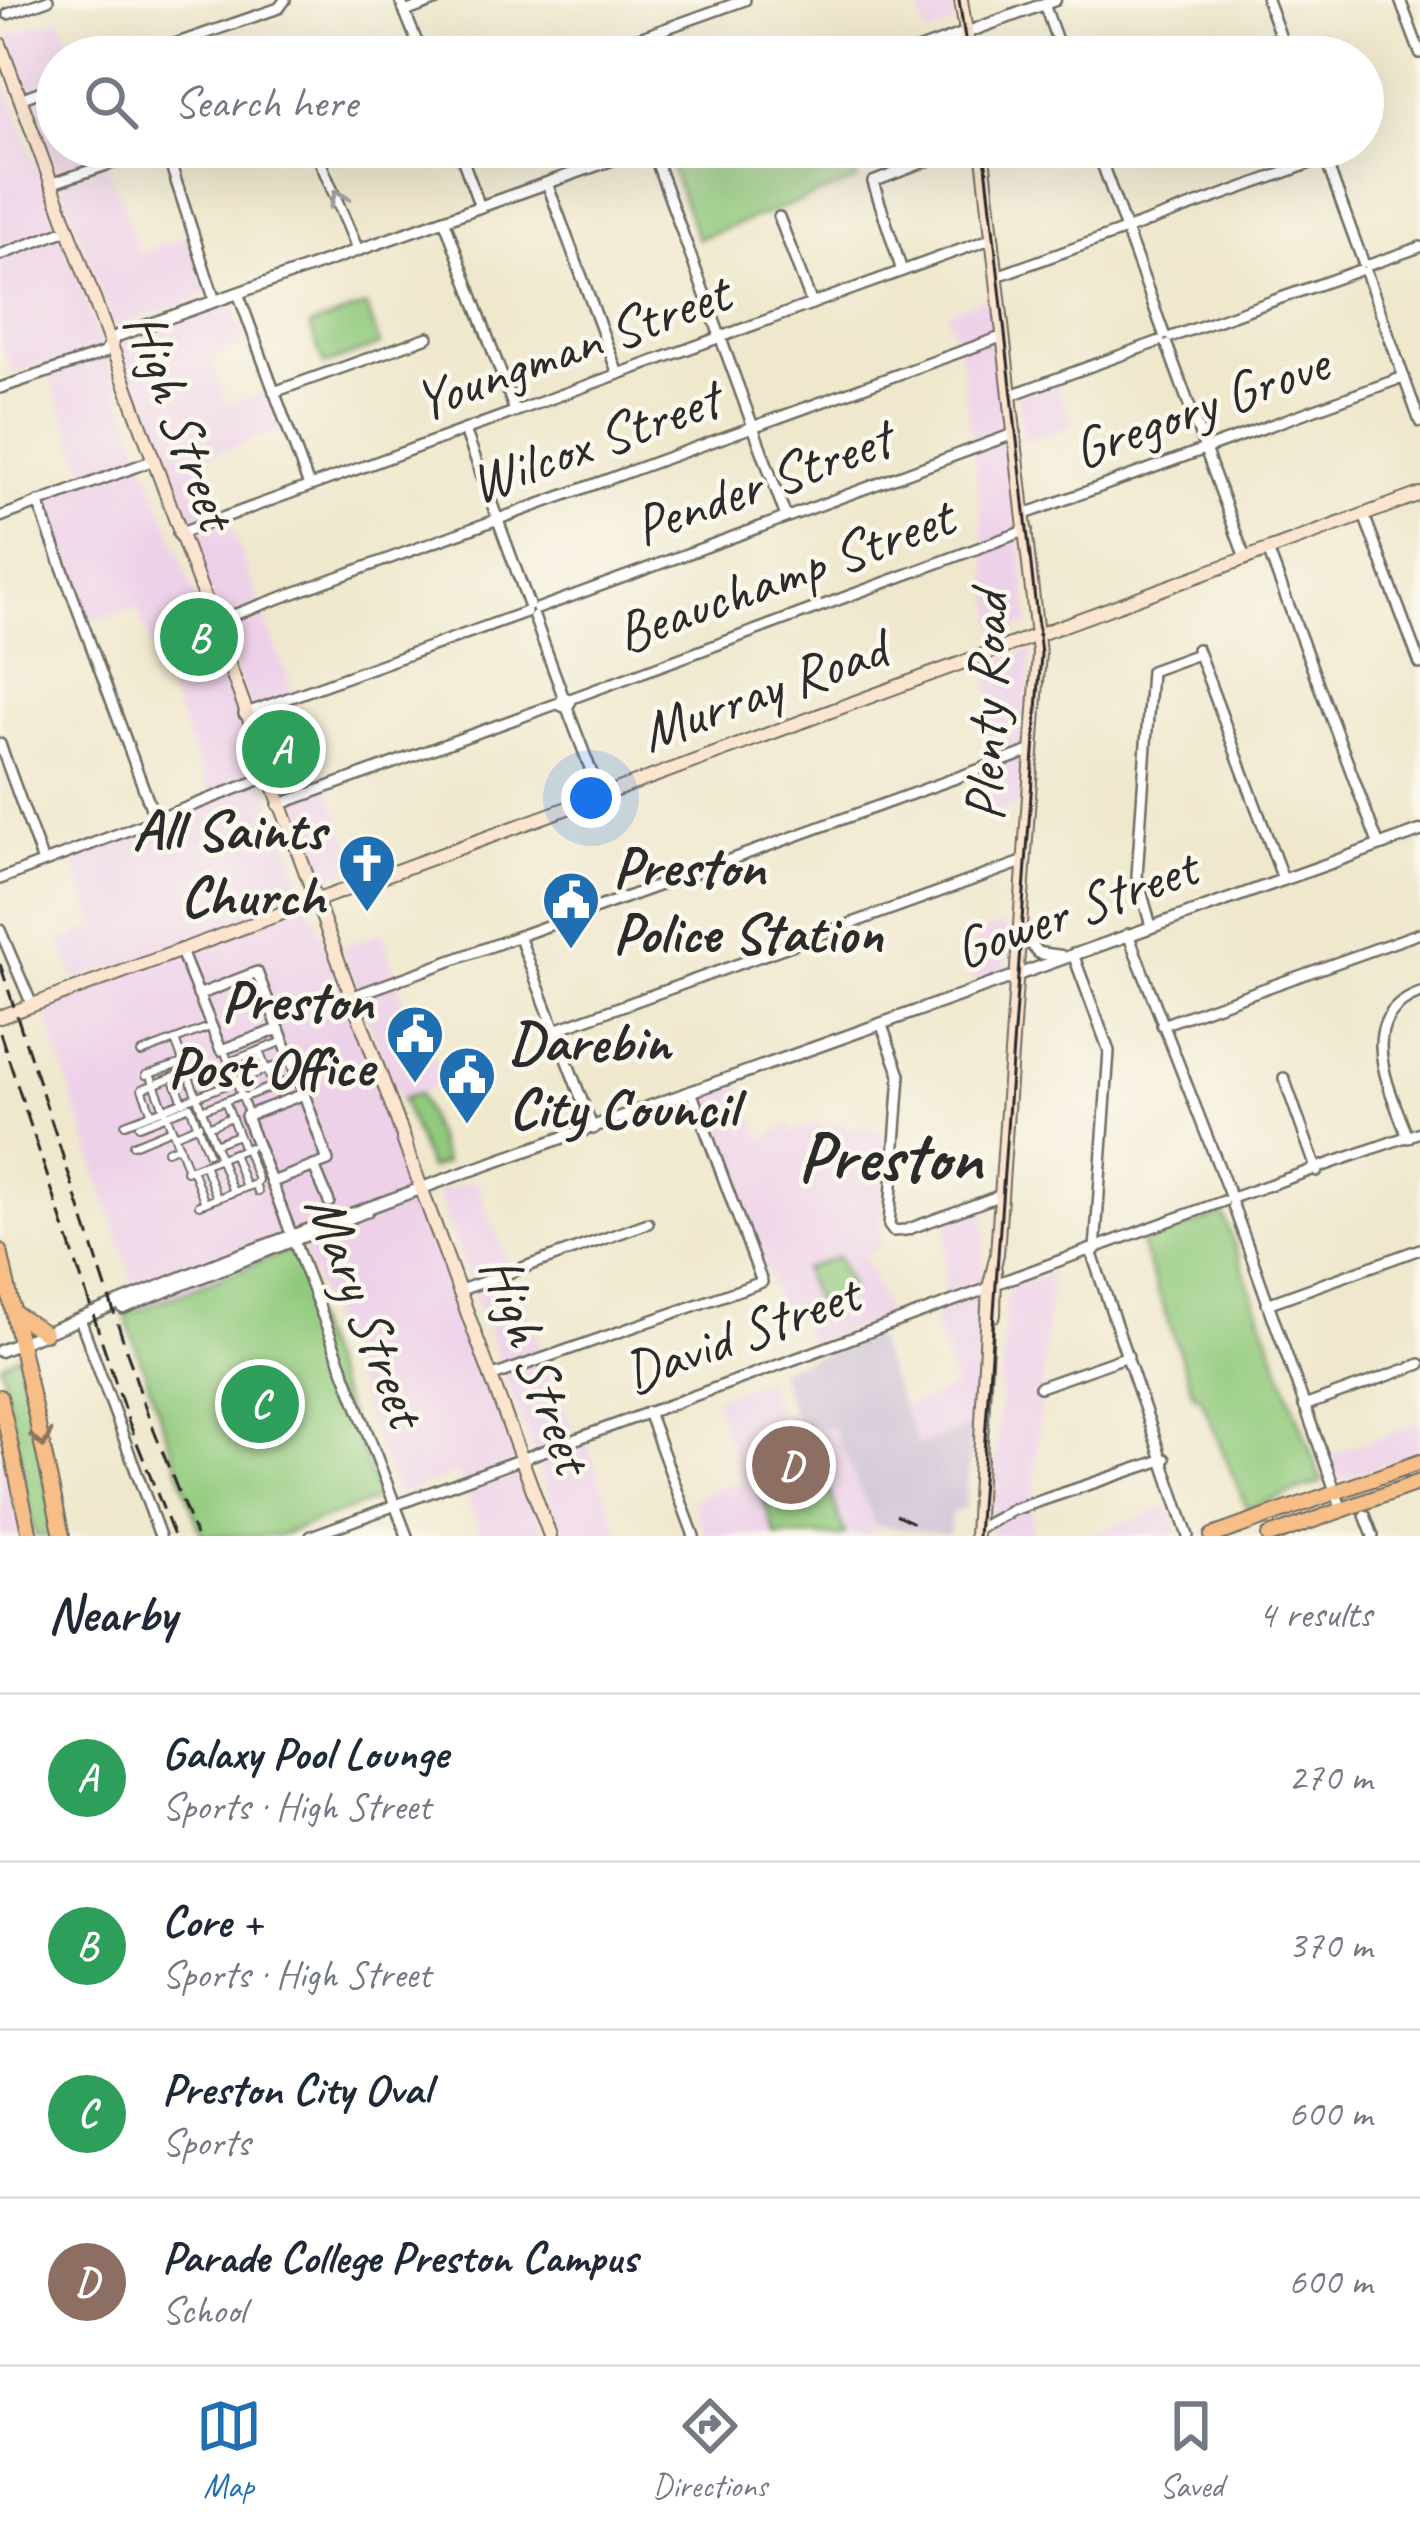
<!DOCTYPE html>
<html lang="en">
<head>
<meta charset="utf-8">
<style>
  :root { --surface:#fff; --page:#f2f2f3; --text:#1f2937; --muted:#747a83; --line:#e0e1e3; --accent:#1f6fb2 }
  body { margin:0; font-family:Caveat,sans-serif; background:var(--page); color:var(--text) }
  .you { position:absolute; left:591px; top:798px; width:42px; height:42px; margin:-30px; border:9px solid #fff; border-radius:50%; background:#1a73e8; box-shadow:0 0 0 18px #1a73e833 }
  .badge { display:grid; place-items:center; width:78px; height:78px; border-radius:50%; background:var(--accent); color:#fff; font-size:39px; font-weight:700 }
  .pin { position:absolute; translate:-50% -50%; border:6px solid #fff; box-shadow:0 3px 12px #0006 }
  .list { margin:0; padding:0; list-style:none }
  h2 { display:flex; justify-content:space-between; align-items:center; height:156px; margin:0; padding:0 48px; font-size:51px }
  h2 small { font-size:39px; font-weight:400; color:var(--muted) }
  .list li { display:grid; grid-template-columns:78px 1fr auto; gap:36px; align-items:center; box-sizing:border-box; height:168px; padding:0 48px; border-top:3px solid var(--line) }
  .list b { display:block; font-size:45px; white-space:nowrap }
  .list p { margin:0; font-size:39px; white-space:nowrap; color:var(--muted) }
  .list em { font-size:39px; font-style:normal; color:var(--muted) }
  .icon { flex:none; width:66px; height:66px; fill:none; stroke:currentColor; stroke-width:2; stroke-linecap:round; stroke-linejoin:round }
  .map { position:relative; flex:none; width:1420px; height:1536px; overflow:hidden }
  .search { position:absolute; background:var(--surface); box-shadow:0 12px 48px #0002; left:36px; right:36px; top:36px; height:132px; display:flex; align-items:center; gap:30px; box-sizing:border-box; padding:0 42px; border-radius:66px; color:var(--muted); font-size:45px }
  .sheet { height:828px; background:var(--surface) }
  nav { display:flex; justify-content:space-around; align-items:center; box-sizing:border-box; height:168px; border-top:3px solid var(--line); background:var(--surface); font-size:33px; color:var(--muted) }
  nav a { display:grid; justify-items:center; gap:6px }
  nav .on { color:var(--accent) }
  .map>svg:first-child { display:block }
  .built { fill:#edd1e9 }
  .industrial { fill:#ccbfd4 }
  .green { fill:#92ca7d; stroke:#5e7a54; stroke-width:3 }
  .lines { fill:none; stroke-linecap:round; stroke-linejoin:round }
  .pedestrian-casing { stroke:#706d64; stroke-width:10 }
  .minor-casing { stroke:#706d64; stroke-width:14 }
  .tertiary-casing { stroke:#706d64; stroke-width:15 }
  .secondary-casing { stroke:#706d64; stroke-width:16 }
  .primary-casing { stroke:#706d64; stroke-width:18 }
  .trunk-casing { stroke:#706d64; stroke-width:18 }
  .pedestrian { stroke:#fff; stroke-width:6 }
  .minor { stroke:#fff; stroke-width:9 }
  .tertiary { stroke:#fff; stroke-width:10 }
  .secondary { stroke:#fce5cf; stroke-width:12 }
  .primary { stroke:#f7be88; stroke-width:14 }
  .trunk { stroke:#f7be88; stroke-width:14 }
  .tram { stroke:#2b2b2b; stroke-width:3 }
  .rail { stroke:#2b2b2b; stroke-width:3; stroke-dasharray:18 9; stroke-linecap:butt }
  .oneway { stroke:#a0a0a0 }
  .oneway2 { stroke:#91745a }
  .labels { text-anchor:middle; dominant-baseline:central; stroke-width:9; stroke-linejoin:round; paint-order:stroke }
  .street-label { font-size:57px; fill:#2b2b2b; stroke:#fbf7ec }
  .poi-label { font-size:57px; font-weight:bold; fill:#2b2b2b; stroke:#fbf7ec; text-anchor:end }
  .district-label { font-size:69px; font-weight:bold; fill:#2b2b2b; stroke:#fbf7ec }
</style>
</head>
<body>
<div class="map">
<svg width="1420" height="1536" viewBox="0 0 1420 1536">
  <rect width="100%" height="100%" fill="#fbf7ec"/>
  <filter id="ink" filterUnits="userSpaceOnUse"><feTurbulence type="fractalNoise" baseFrequency=".00833" numOctaves="2"/><feDisplacementMap in="SourceGraphic" scale="24" xChannelSelector="R" yChannelSelector="G"/><feConvolveMatrix kernelMatrix="1 2 1 2 8 2 1 2 1" color-interpolation-filters="sRGB"/></filter>
  <filter id="wash" filterUnits="userSpaceOnUse"><feTurbulence type="fractalNoise" baseFrequency=".004" numOctaves="4" result="noise"/><feDisplacementMap in="SourceGraphic" scale="48" xChannelSelector="R" yChannelSelector="G"/><feGaussianBlur stdDeviation="2.7" result="paint"/><feColorMatrix in="noise" values="0 0 0 0 0 0 0 0 0 0 0 0 0 0 0 0 0 1.4 0 .05"/><feComposite in="paint" operator="in"/></filter>
  <g filter="url(#wash)">
    <rect width="100%" height="100%" fill="#efe8cd"/>
    <!-- built -->
    <g class="built">
      <polygon points="917,0 952,0 956,23 925,36"/>
      <polygon points="61,18 76,57 57,57 57,147 132,147 105,157 140,253 189,235 210,294 114,328 7,36"/>
      <polygon points="0,68 143,456 544,1536 481,1536 458,1473 397,1496 302,1248 143,1308 134,1286 43,1006 116,977 71,858 212,801 136,607 88,623 39,494 88,475 43,362 13,373 0,339"/>
      <polygon points="989,296 1030,623 996,635 961,359 947,313"/>
      <polygon points="232,303 247,344 210,358 227,405 270,391 285,429 205,457 359,867 324,880 312,875 117,345"/>
      <polygon points="1057,383 1073,426 1023,442 1018,397"/>
      <polygon points="1032,649 1018,806 980,818 991,664"/>
      <polygon points="1007,924 1006,970 971,982 977,933"/>
      <polygon points="95,928 110,967 75,980 60,941"/>
      <polygon points="382,932 411,1024 424,1028 437,1062 447,1058 455,1079 399,1100 341,948"/>
      <polygon points="742,1085 763,1140 789,1124 792,1133 819,1123 885,1131 879,1248 864,1254 887,1316 809,1344 794,1303 780,1308 703,1100"/>
      <polygon points="476,1180 577,1441 585,1439 621,1536 564,1536 437,1193"/>
      <polygon points="986,1208 973,1425 918,1446 901,1408 955,1388 934,1322 943,1294 947,1222"/>
      <polygon points="1051,1273 1030,1536 990,1536 1007,1288"/>
      <polygon points="764,1380 779,1417 793,1412 798,1425 832,1427 878,1530 861,1536 706,1536 692,1499 741,1480 713,1398"/>
      <polygon points="1420,1423 1420,1451 1339,1480 1330,1455"/>
      <polygon points="0,1441 21,1536 0,1536"/>
      <polygon points="1170,1506 1179,1536 1087,1536"/>
    </g>
    <!-- industrial -->
    <polygon class="industrial" points="874,1337 918,1446 973,1425 965,1509 951,1513 949,1534 876,1526 832,1427 797,1425 778,1369"/>
    <!-- green -->
    <g class="green">
      <polygon points="677,147 845,147 857,180 698,239 665,152"/>
      <polygon points="366,306 380,345 324,365 310,326"/>
      <polygon points="419,1093 445,1163 429,1169 402,1099"/>
      <polygon points="1223,1214 1322,1482 1247,1509 1200,1396 1195,1397 1141,1244"/>
      <polygon points="293,1249 313,1298 305,1303 380,1498 278,1536 202,1536 125,1315"/>
      <polygon points="838,1257 851,1291 816,1304 803,1269"/>
      <polygon points="18,1354 59,1536 35,1536 1,1364"/>
      <polygon points="806,1424 845,1534 840,1536 776,1536 745,1447"/>
    </g>
  </g>
  <g filter="url(#ink)">
    <g class="lines">
      <!-- pedestrian casing -->
      <g class="pedestrian-casing">
        <g id="pedestrian">
          <polyline points="175,1040 233,1192"/>
          <polyline points="259,1051 273,1086"/>
          <polyline points="141,1053 212,1026"/>
          <polyline points="226,1055 248,1113"/>
          <polyline points="229,1062 284,1041"/>
          <polyline points="146,1075 183,1063"/>
          <polyline points="151,1076 188,1170"/>
          <polyline points="173,1077 183,1102"/>
          <polyline points="242,1098 297,1077"/>
          <polyline points="225,1101 244,1149"/>
          <polyline points="201,1110 241,1095"/>
          <polyline points="152,1114 142,1089 187,1072"/>
          <polyline points="125,1124 291,1060"/>
          <polyline points="139,1126 190,1106 208,1153"/>
          <polyline points="208,1127 231,1117"/>
          <polyline points="175,1135 199,1125"/>
          <polyline points="214,1144 238,1135"/>
          <polyline points="133,1145 172,1129"/>
          <polyline points="246,1149 258,1180 255,1184"/>
          <polyline points="167,1151 179,1146"/>
          <polyline points="233,1153 246,1187"/>
          <polyline points="204,1164 217,1198"/>
          <polyline points="192,1169 205,1203"/>
          <polyline points="186,1171 250,1147"/>
          <polyline points="199,1205 255,1184 258,1192"/>
        </g>
      </g>
      <!-- minor casing -->
      <g class="minor-casing">
        <g id="minor">
          <polyline points="400,0 423,57"/>
          <polyline points="1267,0 1288,57"/>
          <polyline points="1400,0 1420,53"/>
          <polyline points="1044,4 1063,57"/>
          <polyline points="405,12 437,0"/>
          <polyline points="8,14 48,0"/>
          <polyline points="137,57 279,8 285,0"/>
          <polyline points="586,57 745,0"/>
          <polyline points="1262,57 1285,49"/>
          <polyline points="20,99 57,85"/>
          <polyline points="165,147 215,301"/>
          <polyline points="314,147 358,250"/>
          <polyline points="458,147 480,207"/>
          <polyline points="651,147 786,517"/>
          <polyline points="1096,147 1164,334"/>
          <polyline points="1321,147 1363,262"/>
          <polyline points="983,158 1014,147"/>
          <polyline points="547,183 618,374"/>
          <polyline points="50,184 160,147"/>
          <polyline points="779,217 812,304"/>
          <polyline points="444,219 515,411"/>
          <polyline points="0,255 67,230"/>
          <polyline points="1369,265 1420,247"/>
          <polyline points="902,271 873,182 963,147"/>
          <polyline points="1366,272 1420,422"/>
          <polyline points="997,276 1325,158"/>
          <polyline points="238,293 309,486"/>
          <polyline points="1171,337 1360,270"/>
          <polyline points="1167,345 1245,558"/>
          <polyline points="0,388 104,353 109,346"/>
          <polyline points="274,392 428,337"/>
          <polyline points="1011,395 1160,341"/>
          <polyline points="465,430 529,605"/>
          <polyline points="38,502 155,819"/>
          <polyline points="1025,514 1404,377"/>
          <polyline points="1364,515 1420,664"/>
          <polyline points="0,517 151,461"/>
          <polyline points="178,534 993,238"/>
          <polyline points="1268,550 1379,846"/>
          <polyline points="537,609 1016,433"/>
          <polyline points="534,617 563,696"/>
          <polyline points="211,623 1004,336"/>
          <polyline points="1197,649 1283,879"/>
          <polyline points="570,699 1027,530"/>
          <polyline points="567,708 571,701 563,696 560,705 567,708 600,794"/>
          <polyline points="244,714 526,612"/>
          <polyline points="0,744 43,862"/>
          <polyline points="278,805 559,703"/>
          <polyline points="0,879 267,777"/>
          <polyline points="1151,926 1137,876 1151,671 1198,654"/>
          <polyline points="0,930 32,1005"/>
          <polyline points="1128,934 1231,1198"/>
          <polyline points="519,936 593,1129"/>
          <polyline points="180,949 221,1050 279,1029 304,1094 246,1116 407,1536"/>
          <polyline points="1073,954 1109,1051 1095,1250"/>
          <polyline points="198,995 257,972 279,1029"/>
          <polyline points="348,998 1033,750"/>
          <polyline points="881,1023 900,1075 889,1226 893,1231 906,1230 1001,1195"/>
          <polyline points="1162,1025 1420,933"/>
          <polyline points="555,1030 1025,861"/>
          <polyline points="1284,1078 1317,1171"/>
          <path d="M 1408,1138 C 1390,1089 1352,1018 1420,993"/>
          <polyline points="314,1166 329,1202"/>
          <polyline points="272,1182 328,1161 304,1094"/>
          <polyline points="1232,1198 1420,1132"/>
          <polyline points="1233,1205 1342,1510"/>
          <polyline points="1091,1251 1188,1536"/>
          <polyline points="998,1283 1224,1201"/>
          <polyline points="458,1291 648,1223"/>
          <polyline points="1267,1304 1420,1249"/>
          <polyline points="80,1319 160,1536"/>
          <polyline points="490,1377 762,1282 691,1091"/>
          <polyline points="1040,1387 1128,1356"/>
          <polyline points="1304,1406 1420,1364"/>
          <polyline points="648,1412 694,1536"/>
          <polyline points="1365,1515 1373,1536"/>
          <polyline points="976,1530 1013,1510 1165,1459"/>
          <polyline points="311,1536 989,1288"/>
        </g>
      </g>
      <!-- tertiary casing -->
      <g class="tertiary-casing">
        <g id="tertiary">
          <polyline points="900,57 1055,0"/>
          <polyline points="109,346 117,336 648,147"/>
          <polyline points="1020,932 1039,953 1061,956"/>
          <polyline points="472,1170 1420,831"/>
          <polyline points="123,1308 367,1211"/>
          <polyline points="0,1351 220,1262 474,1169"/>
        </g>
      </g>
      <!-- secondary casing -->
      <g class="secondary-casing">
        <g id="secondary">
          <polyline points="961,0 970,57"/>
          <polyline points="0,44 406,1144"/>
          <polyline points="0,1017 1420,494"/>
          <polyline points="403,1139 550,1536"/>
          <polyline points="994,1315 995,1270"/>
          <polyline points="976,1536 989,1288 997,1254 1039,653 982,147"/>
        </g>
      </g>
      <!-- primary casing -->
      <g class="primary-casing">
        <g id="primary">
          <polyline points="0,1251 62,1536"/>
          <polyline points="14,1313 45,1333"/>
          <polyline points="0,1397 30,1536"/>
        </g>
      </g>
      <!-- trunk casing -->
      <g class="trunk-casing">
        <g id="trunk">
          <polyline points="1212,1536 1420,1462"/>
          <polyline points="1269,1536 1420,1482"/>
        </g>
      </g>
      <!-- pedestrian -->
      <use href="#pedestrian" class="pedestrian"/>
      <!-- minor -->
      <use href="#minor" class="minor"/>
      <!-- tertiary -->
      <use href="#tertiary" class="tertiary"/>
      <!-- secondary -->
      <use href="#secondary" class="secondary"/>
      <!-- primary -->
      <use href="#primary" class="primary"/>
      <!-- trunk -->
      <use href="#trunk" class="trunk"/>
      <!-- tram -->
      <g class="tram">
        <polyline points="959,0 968,57"/>
        <polyline points="897,1515 912,1522"/>
        <polyline points="978,1536 1041,654 984,147"/>
      </g>
      <!-- rail -->
      <g class="rail">
        <polyline points="0,964 147,1413 196,1536"/>
        <polyline points="0,1033 128,1420 174,1536"/>
      </g>
    </g>
    <!-- one-way arrows -->
    <defs><path id="oneway-chevron" d="M-2-3.5L2.5 0L-2 3.5" fill="none" stroke-width="1.6" stroke-linecap="round" stroke-linejoin="round" transform="scale(3)"/></defs>
    <use class="oneway" href="#oneway-chevron" transform="translate(338 198) rotate(-113)"/>
    <use class="oneway2" href="#oneway-chevron" transform="translate(42 1439) rotate(78)"/>
  </g>
  <!-- icons -->
  <defs>
    <g id="church-pin" transform="scale(3)"><path d="M0 17L-7.5 6A9.5 9.5 0 1 1 7.5 6Z" fill="#1f6fb2" stroke="#fbf7ec"/><path d="M-1.2-6h2.4v3.5h3.3v2.4h-3.3V6h-2.4V-.1h-3.3v-2.4h3.3Z" fill="#fff"/></g>
    <g id="civic-pin" transform="scale(3)"><path d="M0 17L-7.5 6A9.5 9.5 0 1 1 7.5 6Z" fill="#1f6fb2" stroke="#fbf7ec"/><path d="M-.6-6.5H3V-4.5H.6V-3L4-1V1h2V6H-6V1h2V-1L-.6-3ZM-1.2 2.5V6h2.4V2.5Z" fill="#fff"/></g>
  </defs>
  <g fill-rule="evenodd">
    <use href="#church-pin" x="367" y="863"/>
    <use href="#civic-pin" x="571" y="900"/>
    <use href="#civic-pin" x="415" y="1034"/>
    <use href="#civic-pin" x="467" y="1075"/>
  </g>
  <g class="labels">
    <!-- street labels -->
    <g class="street-label">
      <text transform="translate(571 347) rotate(-20)">Youngman Street</text>
      <text transform="translate(1200 406) rotate(-20)">Gregory Grove</text>
      <text transform="translate(181 420) rotate(70)">High Street</text>
      <text transform="translate(594 441) rotate(-20)">Wilcox Street</text>
      <text transform="translate(762 482) rotate(-20)">Pender Street</text>
      <text transform="translate(784 575) rotate(-20)">Beauchamp Street</text>
      <text transform="translate(763 690) rotate(-20)">Murray Road</text>
      <text transform="translate(986 707) rotate(-89)">Plenty Road</text>
      <text transform="translate(1075 908) rotate(-20)">Gower Street</text>
      <text transform="translate(366 1310) rotate(69)">Mary Street</text>
      <text transform="translate(741 1333) rotate(-20)">David Street</text>
      <text transform="translate(537 1364) rotate(70)">High Street</text>
    </g>
    <!-- poi labels -->
    <g class="poi-label">
      <text x="325" y="830">All Saints<tspan x="325" dy="66">Church</tspan></text>
      <text x="613" y="867" text-anchor="start">Preston<tspan x="613" dy="66">Police Station</tspan></text>
      <text x="373" y="1001">Preston<tspan x="373" dy="66">Post Office</tspan></text>
      <text x="509" y="1042" text-anchor="start">Darebin<tspan x="509" dy="66">City Council</tspan></text>
    </g>
    <!-- district labels -->
    <g class="district-label">
      <text x="890" y="1157">Preston</text>
    </g>
  </g>
</svg>
<div class="you"></div>
<div class="pin badge" style="left:281px;top:749px;background:#2e9e5b">A</div>
<div class="pin badge" style="left:199px;top:637px;background:#2e9e5b">B</div>
<div class="pin badge" style="left:260px;top:1404px;background:#2e9e5b">C</div>
<div class="pin badge" style="left:791px;top:1465px;background:#8d6e63">D</div>
<div class="search"><svg class="icon" aria-label="search" viewBox="0 0 24 24"><circle cx="10" cy="10" r="6"/><path d="M15 15l6 6"/></svg>Search here</div>
</div>
<section class="sheet">
<h2>Nearby<small>4 results</small></h2>
<ul class="list">
<li><span class="badge" style="background:#2e9e5b">A</span><div><b>Galaxy Pool Lounge</b><p>Sports · High Street</p></div><em>270 m</em></li>
<li><span class="badge" style="background:#2e9e5b">B</span><div><b>Core +</b><p>Sports · High Street</p></div><em>370 m</em></li>
<li><span class="badge" style="background:#2e9e5b">C</span><div><b>Preston City Oval</b><p>Sports</p></div><em>600 m</em></li>
<li><span class="badge" style="background:#8d6e63">D</span><div><b>Parade College Preston Campus</b><p>School</p></div><em>600 m</em></li>
</ul>
</section>
<nav>
<a class="on"><svg class="icon" aria-label="map" viewBox="0 0 24 24"><path d="M3 6l6-2 6 2 6-2v14l-6 2-6-2-6 2zM9 4v14M15 6v14"/></svg>Map</a>
<a><svg class="icon" aria-label="directions" viewBox="0 0 24 24"><path d="M12 3l9 9-9 9-9-9zM9 14v-3h6M13 9l2 2-2 2"/></svg>Directions</a>
<a><svg class="icon" aria-label="saved" viewBox="0 0 24 24"><path d="M7 4h10v16l-5-4-5 4z"/></svg>Saved</a>
</nav>
</body>
</html>
